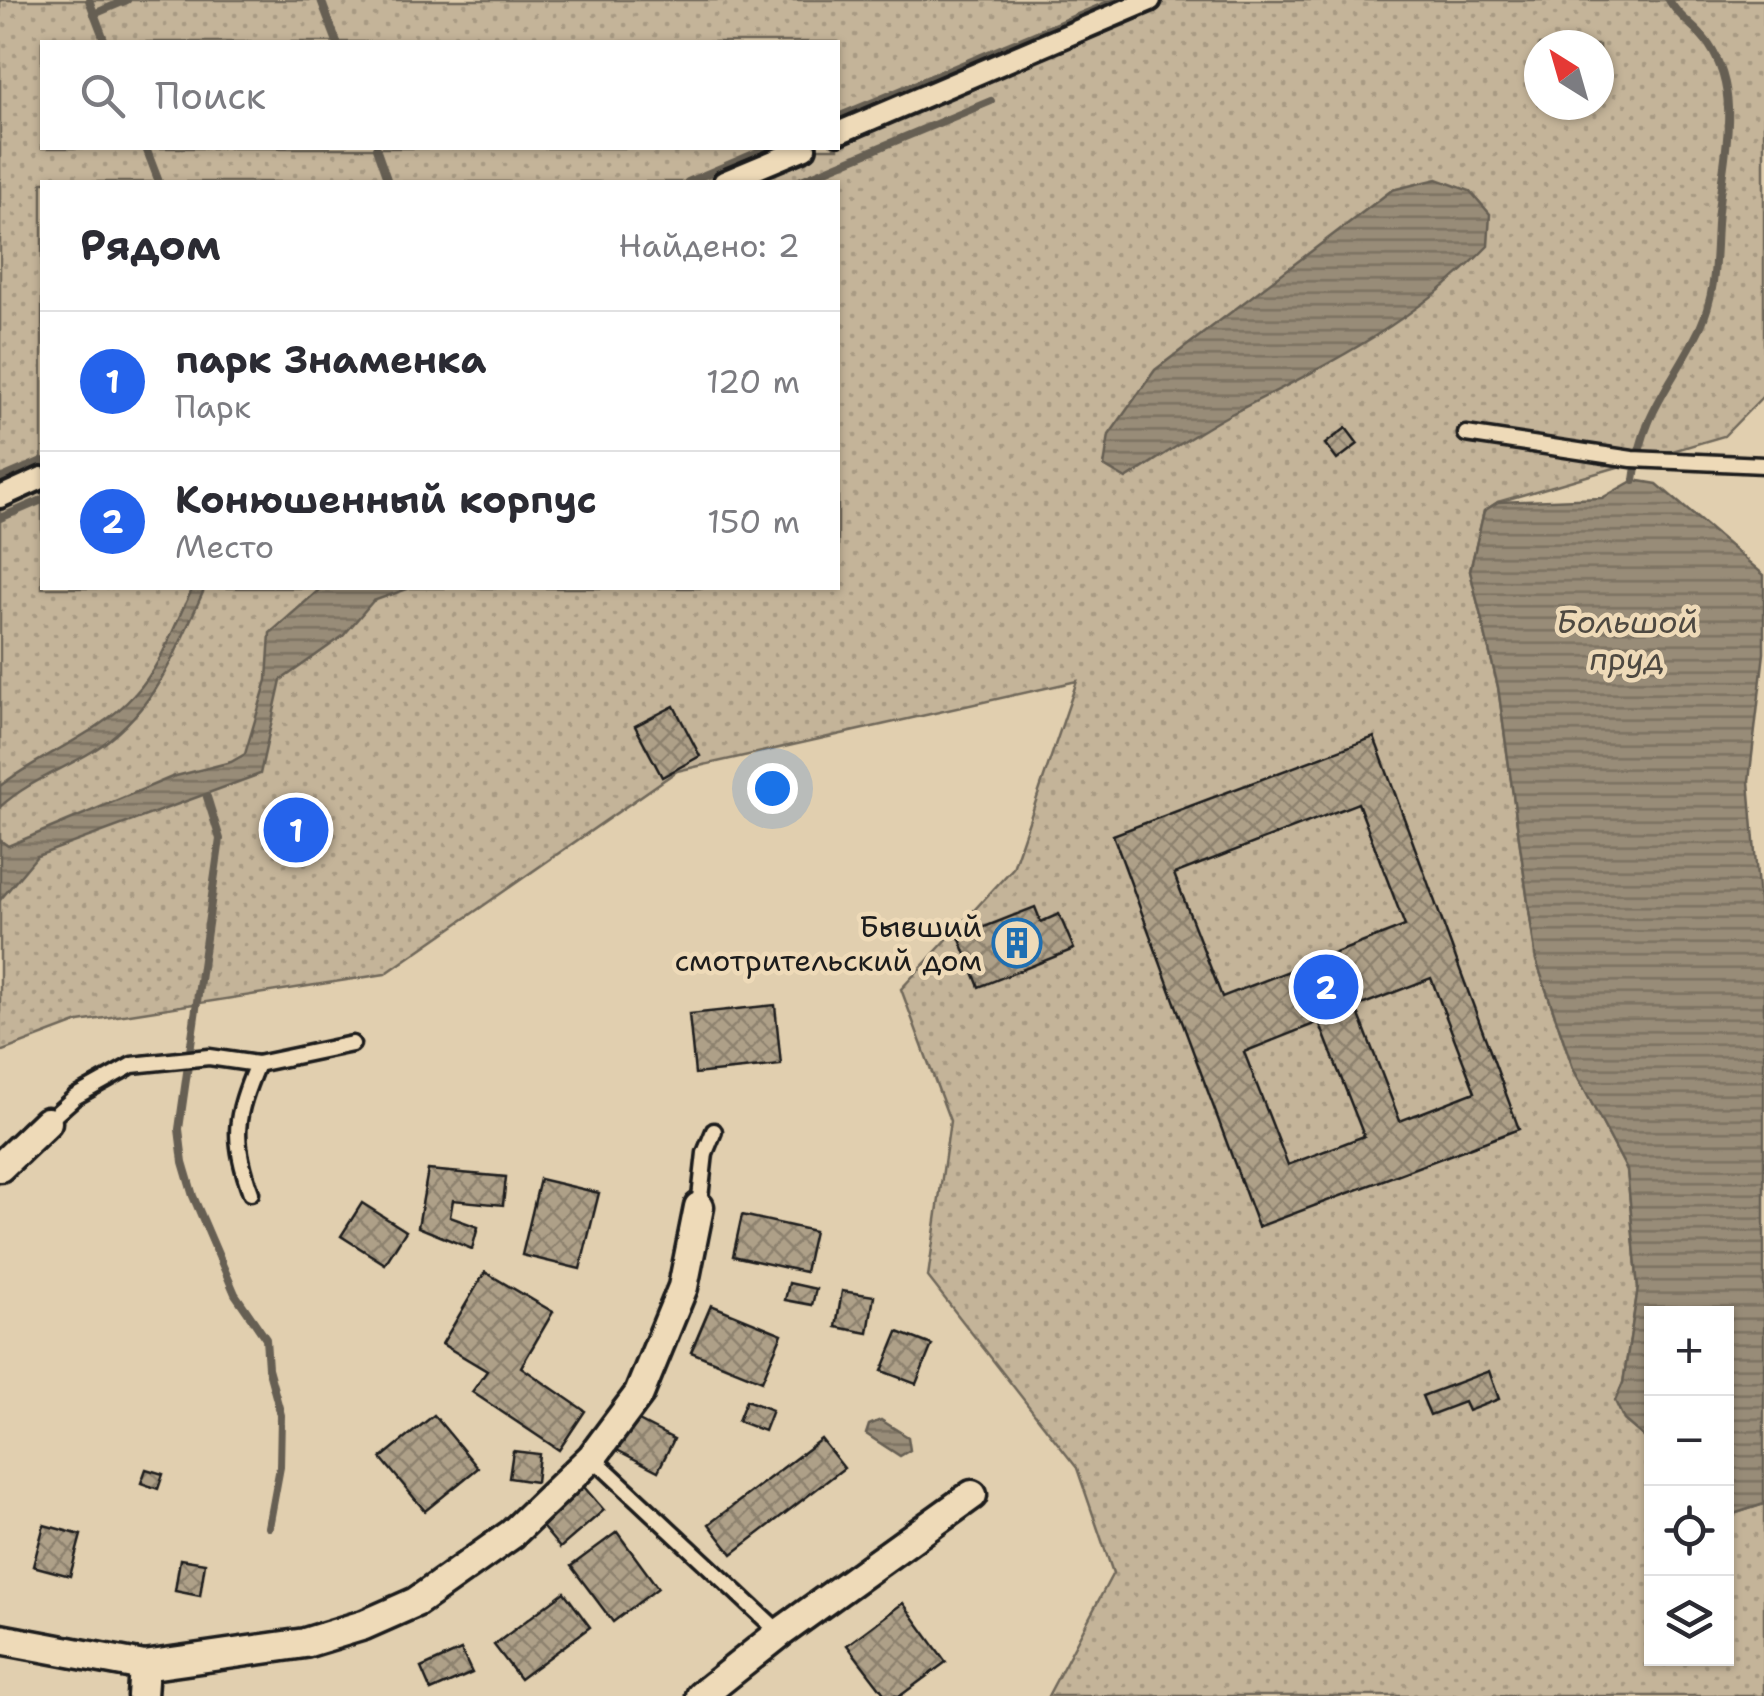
<!DOCTYPE html>
<html lang="ru">
<head>
<meta charset="utf-8">
<style>
  :root { --surface:#fff; --page:#f7f7f7; --text:#2b2b33; --muted:#7c7c81; --line:#e1e1e2; --accent:#2563eb }
  body { margin:0; font-family:"Shantell Sans",sans-serif; background:var(--page); color:var(--text) }
  .controls { position:absolute; right:30px; bottom:30px; display:grid; overflow:hidden; border-radius:0px; box-shadow:0 2px 8px #0004 }
  .controls button { width:90px; height:90px; display:grid; place-items:center; padding:0; border:0; border-bottom:2px solid var(--line); background:var(--surface); color:var(--text); font:50px sans-serif }
  .compass { position:absolute; left:1524px; top:30px; width:90px; height:90px; border-radius:50%; background:var(--surface); box-shadow:0 2px 8px #0004; rotate:323deg }
  .you { position:absolute; left:772px; top:788px; width:35px; height:35px; margin:-25px; border:8px solid #fff; border-radius:50%; background:#1a73e8; box-shadow:0 0 0 15px #1a73e833 }
  .badge { display:grid; place-items:center; width:65px; height:65px; border-radius:50%; background:var(--accent); color:#fff; font-size:32px; font-weight:700 }
  .pin { position:absolute; translate:-50% -50%; border:5px solid #fff; box-shadow:0 2px 10px #0006 }
  .list { margin:0; padding:0; list-style:none }
  h2 { display:flex; justify-content:space-between; align-items:center; height:130px; margin:0; padding:0 40px; font-size:42px }
  h2 small { font-size:32px; font-weight:400; color:var(--muted) }
  .list li { display:grid; grid-template-columns:65px 1fr auto; gap:30px; align-items:center; box-sizing:border-box; height:140px; padding:0 40px; border-top:2px solid var(--line) }
  .list b { display:block; font-size:38px; white-space:nowrap }
  .list p { margin:0; font-size:32px; white-space:nowrap; color:var(--muted) }
  .list em { font-size:32px; font-style:normal; color:var(--muted) }
  .icon { flex:none; width:55px; height:55px; fill:none; stroke:currentColor; stroke-width:2; stroke-linecap:round; stroke-linejoin:round }
  .map { position:relative; flex:none; width:1764px; height:1696px; overflow:hidden }
  .search { position:absolute; background:var(--surface); box-shadow:0 2px 8px #0004; left:40px; top:40px; width:800px; height:110px; display:flex; align-items:center; gap:25px; box-sizing:border-box; padding:0 35px; border-radius:0px; color:var(--muted); font-size:38px }
  .panel { position:absolute; background:var(--surface); box-shadow:0 2px 8px #0004; left:40px; top:180px; width:800px; height:410px; border-radius:0px }
  .map>svg:first-child { display:block }
  .park { fill:url(#park-dots); stroke:#70685a; stroke-width:2.5; fill-rule:evenodd }
  .water { fill:url(#water-rules); stroke:#665f53; stroke-width:2.5 }
  .lines { fill:none; stroke-linecap:round; stroke-linejoin:round }
  .stream { stroke:#665f53; stroke-width:8 }
  .building { fill:url(#building-cross-hatch); stroke:#1c1c1c; stroke-width:2.5; fill-rule:evenodd }
  .service-casing { stroke:#1c1c1c; stroke-width:21 }
  .pedestrian-casing { stroke:#1c1c1c; stroke-width:28 }
  .minor-casing { stroke:#1c1c1c; stroke-width:35 }
  .service { stroke:#eedab8; stroke-width:14 }
  .pedestrian { stroke:#eedab8; stroke-width:20 }
  .minor { stroke:#eedab8; stroke-width:28 }
  .labels { text-anchor:middle; dominant-baseline:central; stroke-width:9; stroke-linejoin:round; paint-order:stroke }
  .poi-label { font-size:30px; fill:#1c1c1c; stroke:#eedab8; text-anchor:end }
  .water-label { font-size:32px; font-style:italic; fill:#4e4941; stroke:#eedab8 }
</style>
</head>
<body>
<div class="map">
<svg width="1764" height="1696" viewBox="0 0 1764 1696">
  <defs>
    <pattern id="park-dots" width="8" height="8" patternUnits="userSpaceOnUse" patternTransform="scale(2.5)"><rect width="8" height="8" fill="#c4b499"/><path d="M2 2h.1M6 6h.1" fill="none" stroke="#a89a83" stroke-width="1.8" stroke-linecap="round"/></pattern>
    <pattern id="water-rules" width="6" height="5" patternUnits="userSpaceOnUse" patternTransform="scale(2.5)"><rect width="6" height="5" fill="#988c78"/><path d="M0 2.5h6" fill="none" stroke="#7b7262"/></pattern>
    <pattern id="building-cross-hatch" width="8" height="8" patternUnits="userSpaceOnUse" patternTransform="scale(2.5)"><rect width="8" height="8" fill="#aea088"/><path d="M0 0l8 8M0 8l8-8" fill="none" stroke="#8d826e"/></pattern>
  </defs>
  <rect width="100%" height="100%" fill="#e1cfaf"/>
  <filter id="ink" filterUnits="userSpaceOnUse"><feTurbulence type="fractalNoise" baseFrequency=".01" numOctaves="2"/><feDisplacementMap in="SourceGraphic" scale="20" xChannelSelector="R" yChannelSelector="G"/><feConvolveMatrix kernelMatrix="1 2 1 2 8 2 1 2 1" color-interpolation-filters="sRGB"/></filter>
  <g filter="url(#ink)">
    <!-- park -->
    <path class="park" d="M 0,0 L 1764,0 L 1764,395 L 1724,436 L 1498,502 L 1484,511 L 1470,571 L 1498,687 L 1536,960 L 1573,1068 L 1627,1170 L 1638,1288 L 1623,1383 L 1616,1401 L 1624,1420 L 1651,1443 L 1652,1658 L 1726,1658 L 1727,1516 L 1764,1504 L 1764,1696 L 1048,1696 L 1113,1573 L 1077,1468 L 928,1277 L 950,1121 L 901,989 L 1013,868 L 1077,681 L 677,771 L 385,974 L 79,1022 L 0,1052 ZM 42,42 L 838,42 L 838,148 L 42,148 ZM 1539,45 L 1599,45 L 1599,105 L 1539,105 ZM 42,182 L 838,182 L 838,588 L 42,588 Z"/>
    <!-- water -->
    <g class="water">
      <path d="M 1437,179 L 1470,191 L 1490,214 L 1488,246 C 1414,323 1325,366 1231,414 C 1195,433 1161,457 1126,479 L 1104,466 L 1109,435 L 1155,370 L 1392,190 Z"/>
      <polygon points="1634,480 1657,484 1764,575 1764,653 1749,781 1764,961 1764,1504 1727,1516 1726,1314 1652,1314 1651,1443 1624,1420 1615,1401 1623,1383 1638,1288 1627,1170 1573,1068 1536,960 1498,687 1470,571 1484,511 1498,502 1602,498"/>
      <path d="M 193,588 L 205,588 C 175,652 156,711 93,751 C 62,770 27,782 0,807 L 0,786 C 42,753 97,736 134,695 C 163,664 174,624 193,588 Z"/>
      <polygon points="321,588 410,588 373,601 343,636 281,680 260,774 37,856 0,900 0,840 8,846 172,777 231,762 245,754 267,680 270,633"/>
      <polygon points="881,1420 908,1437 910,1450 900,1456 866,1434 869,1425"/>
    </g>
    <g class="lines">
      <!-- stream -->
      <g class="stream">
        <polyline points="89,0 105,42"/>
        <polyline points="321,0 337,42"/>
        <polyline points="94,14 127,0"/>
        <polyline points="838,117 1118,0"/>
        <polyline points="146,148 159,182"/>
        <polyline points="376,148 388,182"/>
        <polyline points="688,182 768,148"/>
        <polyline points="797,182 991,101"/>
        <polyline points="0,479 42,461"/>
        <path d="M 1634,480 C 1642,411 1672,386 1700,328 C 1716,293 1715,261 1717,224 C 1720,166 1745,99 1709,45 C 1698,27 1679,19 1669,0"/>
        <polyline points="0,518 42,500"/>
        <polyline points="207,797 220,839 179,1129 183,1162 193,1196 235,1294 266,1339 268,1368 281,1415 280,1467 269,1527"/>
      </g>
    </g>
    <!-- building -->
    <g class="building">
      <polygon points="1346,428 1358,444 1337,460 1325,444"/>
      <polygon points="674,706 700,756 662,777 635,726"/>
      <path d="M 1374,737 L 1519,1129 L 1258,1227 L 1113,835 ZM 1358,803 L 1405,926 L 1222,997 L 1174,874 ZM 1431,978 L 1475,1092 L 1400,1121 L 1356,1007 ZM 1319,1022 L 1364,1136 L 1288,1165 L 1244,1052 Z"/>
      <polygon points="1035,907 1041,922 1059,914 1074,949 979,987 959,937"/>
      <polygon points="775,1005 781,1065 695,1074 689,1014"/>
      <polygon points="428,1170 506,1177 503,1205 453,1200 450,1217 478,1227 472,1249 418,1227"/>
      <polygon points="540,1179 599,1193 580,1269 522,1255"/>
      <polygon points="362,1203 406,1231 385,1264 341,1236"/>
      <polygon points="742,1215 814,1231 805,1272 733,1256"/>
      <polygon points="485,1272 553,1312 521,1367 585,1411 559,1450 472,1392 487,1371 442,1344"/>
      <polygon points="789,1283 816,1289 812,1305 785,1300"/>
      <polygon points="842,1291 874,1296 868,1333 836,1327"/>
      <polygon points="711,1305 782,1334 762,1381 691,1352"/>
      <polygon points="898,1332 932,1345 916,1384 882,1371"/>
      <polygon points="1489,1371 1499,1399 1468,1411 1464,1402 1430,1415 1422,1396"/>
      <polygon points="746,1400 772,1410 764,1431 738,1421"/>
      <polygon points="434,1415 478,1468 425,1511 381,1458"/>
      <polygon points="631,1417 674,1439 658,1471 615,1449"/>
      <polygon points="821,1439 844,1468 732,1554 709,1524"/>
      <polygon points="513,1451 539,1454 536,1482 509,1478"/>
      <polygon points="146,1469 163,1474 158,1489 141,1483"/>
      <polygon points="578,1480 604,1510 560,1548 534,1517"/>
      <polygon points="44,1525 81,1535 70,1576 33,1566"/>
      <polygon points="617,1532 658,1588 613,1622 571,1566"/>
      <polygon points="180,1559 205,1563 200,1596 175,1591"/>
      <polygon points="564,1592 590,1627 520,1679 494,1645"/>
      <polygon points="903,1603 946,1662 900,1696 886,1696 847,1645"/>
      <polygon points="461,1650 472,1673 431,1691 421,1668"/>
    </g>
    <g class="lines">
      <!-- service casing -->
      <g class="service-casing">
        <g id="service">
          <polyline points="1466,434 1632,459 1764,465"/>
          <polyline points="47,1122 75,1097 132,1065 209,1057 257,1064 352,1044"/>
          <path d="M 251,1193 C 231,1138 235,1117 257,1064"/>
          <polyline points="699,1207 705,1153 714,1131"/>
          <polyline points="592,1457 780,1633"/>
        </g>
      </g>
      <!-- pedestrian casing -->
      <g class="pedestrian-casing">
        <g id="pedestrian">
          <polyline points="838,133 1150,0"/>
          <polyline points="724,182 805,148"/>
          <polyline points="0,497 42,478"/>
        </g>
      </g>
      <!-- minor casing -->
      <g class="minor-casing">
        <g id="minor">
          <polyline points="0,1167 47,1122"/>
          <polyline points="0,1639 144,1666 305,1643 364,1625 416,1602 512,1534 592,1457 639,1394 683,1287 699,1207"/>
          <polyline points="142,1696 144,1666"/>
          <polyline points="701,1696 780,1633 972,1495"/>
        </g>
      </g>
      <!-- service -->
      <use href="#service" class="service"/>
      <!-- pedestrian -->
      <use href="#pedestrian" class="pedestrian"/>
      <!-- minor -->
      <use href="#minor" class="minor"/>
    </g>
  </g>
  <!-- icons -->
  <defs>
    <g id="building-ring" transform="scale(2.5)"><circle r="9.5" fill="#eedab8" stroke="#1f6fb2" stroke-width="1.5"/><path d="M-4-6H4V6H1V3H-1V6H-4ZM-2.5-4.3h1.7v1.8h-1.7ZM.8-4.3h1.7v1.8H.8ZM-2.5-1h1.7V.8h-1.7ZM.8-1h1.7V.8H.8Z" fill="#1f6fb2"/></g>
  </defs>
  <g fill-rule="evenodd">
    <use href="#building-ring" x="1017" y="943"/>
  </g>
  <g class="labels">
    <!-- poi labels -->
    <g class="poi-label">
      <text x="982" y="926">Бывший<tspan x="982" dy="34">смотрительский дом</tspan></text>
    </g>
    <!-- water labels -->
    <g class="water-label">
      <text x="1627" y="621">Большой<tspan x="1627" dy="37">пруд</tspan></text>
    </g>
  </g>
</svg>
<div class="controls">
<button>+</button>
<button>−</button>
<button><svg class="icon" aria-label="locate" viewBox="0 0 24 24"><circle cx="12" cy="12" r="6"/><path d="M12 2v4M12 18v4M2 12h4M18 12h4"/></svg></button>
<button><svg class="icon" aria-label="layers" viewBox="0 0 24 24"><path d="M12 4l9 5-9 5-9-5zM3 14l9 5 9-5"/></svg></button>
</div>
<svg class="compass" viewBox="-18 -18 36 36"><path d="M0-13l5 13h-10z" fill="#e53935"/><path d="M0 13l5-13h-10z" fill="#7c7c81"/></svg>
<div class="you"></div>
<div class="pin badge" style="left:296px;top:830px">1</div>
<div class="pin badge" style="left:1326px;top:987px">2</div>
<div class="search"><svg class="icon" aria-label="search" viewBox="0 0 24 24"><circle cx="10" cy="10" r="6"/><path d="M15 15l6 6"/></svg>Поиск</div>
<section class="panel">
<h2>Рядом<small>Найдено: 2</small></h2>
<ul class="list">
<li><span class="badge">1</span><div><b>парк Знаменка</b><p>Парк</p></div><em>120 m</em></li>
<li><span class="badge">2</span><div><b>Конюшенный корпус</b><p>Место</p></div><em>150 m</em></li>
</ul>
</section>
</div>
</body>
</html>
